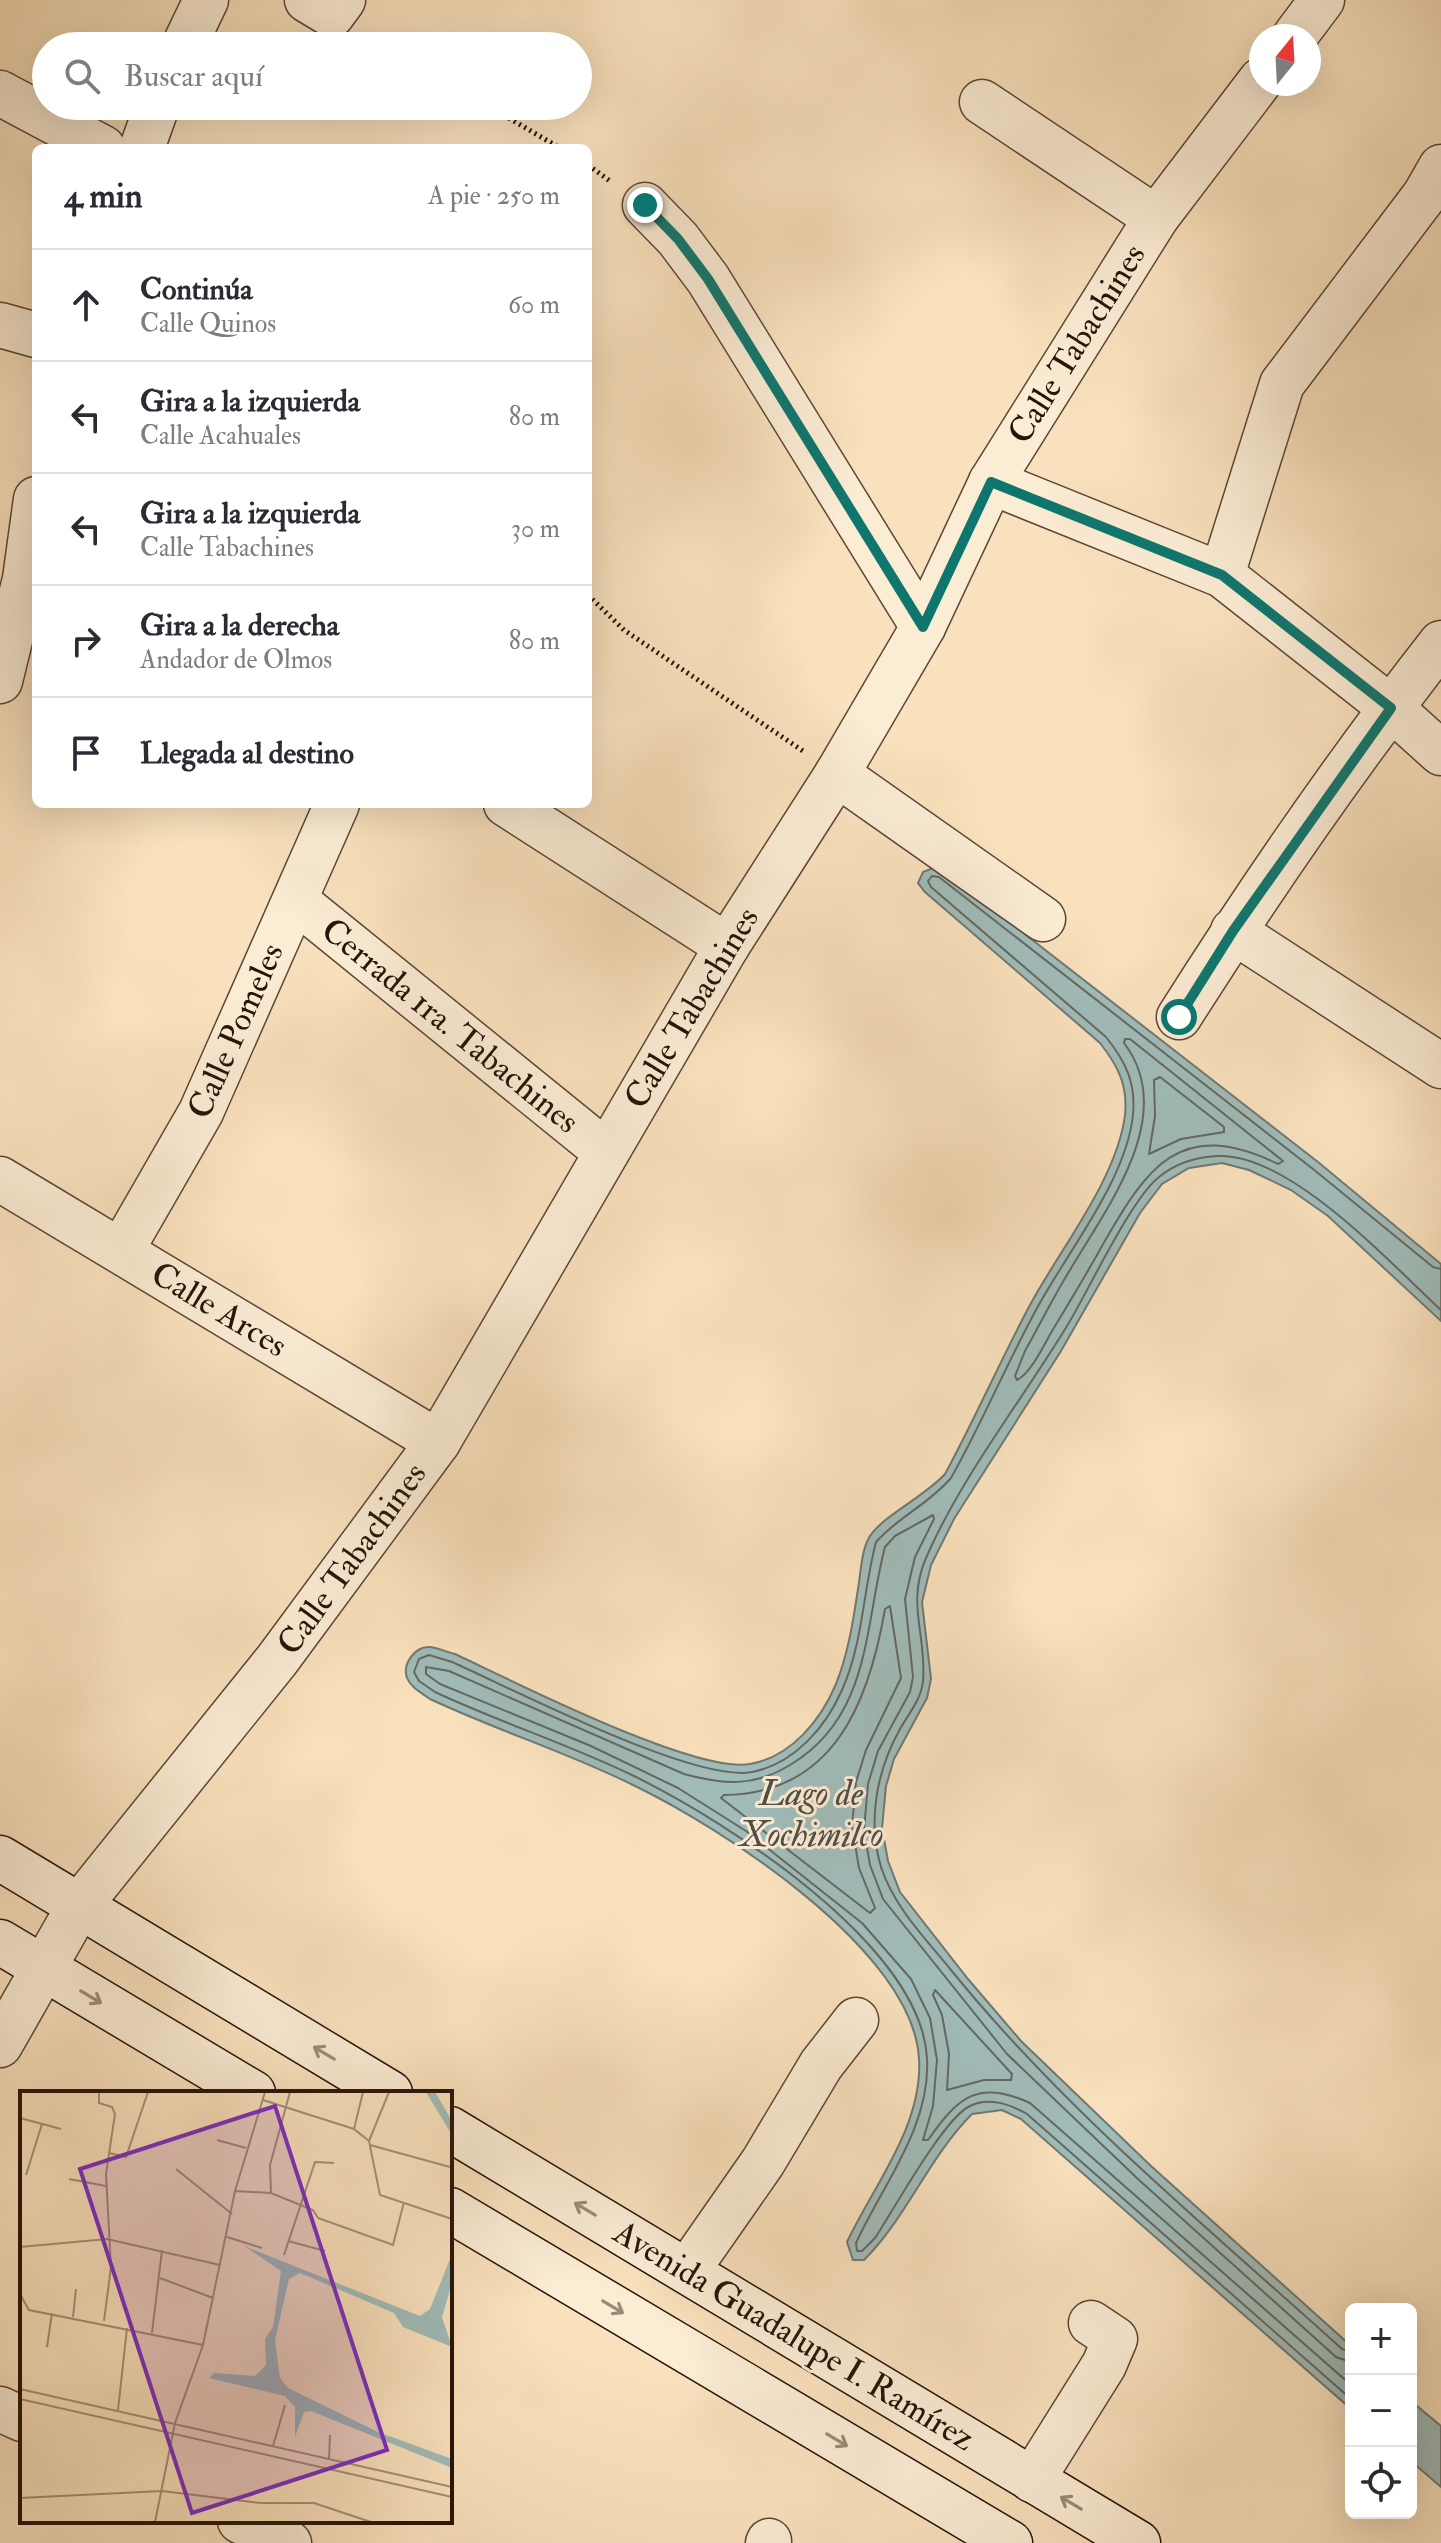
<!DOCTYPE html>
<html lang="es">
<head>
<meta charset="utf-8">
<style>
  :root { --surface:#fff; --page:#f2f2f3; --text:#2b2b33; --muted:#7c7c81; --line:#e1e1e2 }
  body { margin:0; font-family:"IM FELL Double Pica",serif; background:var(--page); color:var(--text) }
  .controls { position:absolute; right:24px; bottom:24px; display:grid; overflow:hidden; border-radius:12px; box-shadow:0 8px 32px #0002 }
  .controls button { width:72px; height:72px; display:grid; place-items:center; padding:0; border:0; border-bottom:2px solid var(--line); background:var(--surface); color:var(--text); font:40px sans-serif }
  .compass { position:absolute; left:1249px; top:24px; width:72px; height:72px; border-radius:50%; background:var(--surface); box-shadow:0 8px 32px #0002; rotate:18deg }
  .stop { position:absolute; width:24px; height:24px; margin:-18px; border:6px solid #0f766e; border-radius:50%; background:#fff }
  .stop.end { background:#0f766e; border-color:#fff; box-shadow:0 2px 8px #0008 }
  .list { margin:0; padding:0; list-style:none }
  h2 { display:flex; justify-content:space-between; align-items:center; height:104px; margin:0; padding:0 32px; font-size:34px }
  h2 small { font-size:26px; font-weight:400; color:var(--muted) }
  .list li { display:grid; grid-template-columns:52px 1fr auto; gap:24px; align-items:center; box-sizing:border-box; height:112px; padding:0 32px; border-top:2px solid var(--line) }
  .list b { display:block; font-size:30px; white-space:nowrap }
  .list p { margin:0; font-size:26px; white-space:nowrap; color:var(--muted) }
  .list em { font-size:26px; font-style:normal; color:var(--muted) }
  .icon { flex:none; width:44px; height:44px; fill:none; stroke:currentColor; stroke-width:2; stroke-linecap:round; stroke-linejoin:round }
  .map { position:relative; flex:none; width:1441px; height:2543px; overflow:hidden }
  .search { position:absolute; background:var(--surface); box-shadow:0 8px 32px #0002; left:32px; top:32px; width:560px; height:88px; display:flex; align-items:center; gap:20px; box-sizing:border-box; padding:0 28px; border-radius:44px; color:var(--muted); font-size:30px }
  .panel { position:absolute; background:var(--surface); box-shadow:0 8px 32px #0002; left:32px; top:144px; width:560px; height:664px; border-radius:12px }
  .map>svg:first-child { display:block }
  .water { fill:#a0bcb9; stroke:#707873; stroke-width:2 }
  .lines { fill:none; stroke-linecap:round; stroke-linejoin:round }
  .shore { stroke:#646862; stroke-width:2 }
  .minor-casing { stroke:#5c4637; stroke-width:47 }
  .secondary-casing { stroke:#27130a; stroke-width:47 }
  .path { stroke:#27130a; stroke-width:5; stroke-dasharray:2 4; stroke-linecap:butt }
  .minor { stroke:#fbecd4; stroke-width:44 }
  .secondary { stroke:#fbecd4; stroke-width:44 }
  .oneway { stroke:#9c8a79 }
  .route { stroke:#0f766e; stroke-width:10 }
  .labels { text-anchor:middle; dominant-baseline:central; stroke-width:6; stroke-linejoin:round; paint-order:stroke }
  .street-label { font-size:34px; fill:#27130a; stroke:#fbecd4 }
  .water-label { font-size:36px; font-style:italic; fill:#514e47; stroke:#fbecd4 }
  .inset-road { fill:none; stroke:#a58f75; stroke-width:2 }
  .view { fill:#7b2cbf; fill-opacity:0.15; stroke:#7b2cbf; stroke-width:4 }
  .inset-edge { fill:none; stroke:#27130a; stroke-width:4 }
</style>
</head>
<body>
<div class="map">
<svg width="1441" height="2543" viewBox="0 0 1441 2543">
  <rect width="100%" height="100%" fill="#f9e1bd"/>
  <filter id="stains"><feTurbulence type="fractalNoise" baseFrequency=".0025" numOctaves="4"/><feColorMatrix values="0 0 0 0 .2 0 0 0 0 .09 0 0 0 0 .02 0 0 0 .5 -.17"/></filter>
  <radialGradient id="worn" r=".72"><stop offset=".6" stop-color="#630" stop-opacity="0"/><stop offset="1" stop-color="#630" stop-opacity=".3"/></radialGradient>
  <!-- water -->
  <g class="water">
    <path d="M 933,868 L 941,869 L 1318,1162 L 1441,1264 L 1441,1321 L 1328,1216 L 1291,1190 L 1249,1170 L 1222,1163 L 1189,1168 L 1162,1184 L 1140,1213 L 1061,1351 L 954,1519 L 931,1565 L 922,1602 L 931,1679 L 927,1698 L 894,1759 L 886,1786 L 882,1828 L 888,1861 L 900,1892 L 968,1979 L 1021,2041 L 1151,2166 L 1351,2346 L 1351,2409 L 1021,2119 L 1002,2110 L 972,2114 C 929,2157 907,2217 864,2260 L 853,2260 L 847,2242 C 874,2185 923,2125 919,2059 C 914,1951 721,1827 631,1784 C 566,1752 496,1730 430,1699 C 422,1693 411,1688 407,1678 C 402,1664 415,1646 430,1647 C 438,1648 447,1652 455,1654 C 513,1681 695,1774 750,1764 C 791,1757 821,1720 836,1684 C 848,1654 853,1622 858,1589 C 861,1573 861,1550 870,1536 C 884,1515 924,1497 945,1474 C 975,1419 1000,1361 1030,1305 C 1060,1249 1117,1179 1125,1115 C 1128,1085 1118,1066 1100,1043 L 925,892 L 918,883 L 923,872 Z"/>
    <polygon points="1411,2401 1441,2426 1441,2487 1411,2461"/>
  </g>
  <g class="lines">
    <!-- shore -->
    <g class="shore">
      <path d="M 1125,1039 L 1130,1039 L 1283,1161 L 1278,1164 C 1180,1116 1147,1167 1102,1246 C 1086,1275 1069,1303 1052,1331 C 1044,1345 1031,1373 1017,1380 L 1015,1376 L 1025,1351 C 1040,1324 1054,1296 1070,1270 C 1107,1207 1179,1115 1124,1043 Z"/>
      <polygon points="1160,1077 1224,1127 1224,1132 1181,1139 1149,1154 1155,1116 1154,1080"/>
      <path d="M 890,1606 L 901,1678 L 866,1750 L 856,1782 L 852,1826 L 859,1868 L 875,1908 L 870,1913 L 721,1798 L 724,1795 C 834,1794 869,1702 885,1609 Z"/>
      <polygon points="935,1990 1012,2074 1011,2080 984,2080 947,2090 949,2054 942,2015 933,1995"/>
      <path d="M 1351,2352 L 1342,2349 C 1208,2228 1065,2111 951,1970 C 925,1938 894,1907 881,1867 C 867,1821 877,1770 900,1729 C 909,1713 921,1700 923,1681 C 927,1636 906,1604 926,1558 C 962,1475 1024,1398 1070,1321 C 1090,1287 1132,1198 1159,1177 C 1176,1163 1196,1157 1217,1156 C 1289,1152 1391,1264 1441,1310"/>
      <path d="M 1351,2362 L 1336,2357 L 1139,2180 L 1007,2054 L 883,1899 L 870,1865 L 864,1830 L 868,1784 L 878,1751 L 910,1692 L 913,1677 L 905,1599 L 915,1557 L 934,1519 L 933,1515 L 895,1536 L 885,1547 C 864,1627 871,1717 790,1765 C 754,1787 724,1785 684,1774 L 449,1671 L 426,1667 L 426,1674 L 440,1684 L 591,1746 L 678,1788 L 746,1831 L 862,1923 L 911,1979 L 930,2018 L 937,2060 L 933,2106 L 923,2140 L 928,2140 C 958,2097 978,2079 1030,2103 L 1351,2385"/>
      <path d="M 1351,2399 L 1027,2114 C 1009,2104 988,2096 968,2107 C 942,2122 894,2209 875,2238 L 862,2251 L 857,2251 L 856,2243 C 883,2184 931,2126 927,2058 C 921,1946 729,1823 636,1777 C 571,1745 501,1723 435,1692 L 419,1681 L 414,1672 L 419,1659 L 429,1655 L 452,1662 C 513,1689 694,1783 752,1772 C 794,1764 826,1727 842,1690 C 863,1643 863,1591 876,1542 C 898,1517 929,1504 951,1478 C 982,1423 1006,1365 1036,1310 C 1067,1252 1126,1181 1133,1115 C 1136,1083 1126,1062 1106,1037 L 931,887 L 928,881 L 932,876 L 939,877 L 1313,1169 L 1433,1267 L 1441,1269"/>
    </g>
    <!-- minor casing -->
    <g class="minor-casing">
      <g id="minor">
        <polyline points="307,0 332,15 343,0"/>
        <polyline points="1295,36 1322,0"/>
        <polyline points="184,46 206,0"/>
        <polyline points="0,93 103,148"/>
        <polyline points="982,102 1156,218"/>
        <polyline points="142,148 157,106"/>
        <polyline points="645,205 678,239 708,279 923,627"/>
        <polyline points="0,325 36,335"/>
        <polyline points="991,482 1222,575 1391,708 1441,753"/>
        <polyline points="1222,575 1282,384 1425,195 1441,167"/>
        <polyline points="0,681 25,579 36,499"/>
        <polyline points="837,774 1043,919"/>
        <polyline points="506,804 727,946"/>
        <polyline points="295,900 606,1152"/>
        <polyline points="1233,931 1441,1066"/>
        <path d="M 1179,1017 C 1260,889 1347,763 1441,643"/>
        <polyline points="0,1179 438,1442"/>
        <polyline points="121,1251 201,1112 337,804"/>
        <polyline points="0,2045 79,1906 277,1660 438,1442 727,946 837,774 923,627 991,482 1156,218 1261,80"/>
        <polyline points="687,2271 763,2162 821,2065 856,2020"/>
        <polyline points="0,2409 22,2419"/>
        <polyline points="1032,2480 1104,2365 1115,2339 1091,2323"/>
        <polyline points="240,2521 289,2543"/>
        <polyline points="768,2543 769,2541"/>
      </g>
    </g>
    <!-- secondary casing -->
    <g class="secondary-casing">
      <g id="secondary">
        <polyline points="0,1858 390,2093"/>
        <polyline points="0,1942 253,2093"/>
        <polyline points="450,2129 1138,2543"/>
        <polyline points="450,2210 1010,2543"/>
      </g>
    </g>
    <!-- path -->
    <g class="path">
      <polyline points="368,36 385,46"/>
      <polyline points="488,106 560,148"/>
      <polyline points="588,165 610,181"/>
      <polyline points="588,595 624,630 803,751"/>
    </g>
    <!-- minor -->
    <use href="#minor" class="minor"/>
    <!-- secondary -->
    <use href="#secondary" class="secondary"/>
  </g>
  <!-- one-way arrows -->
  <defs><path id="oneway-shaft" d="M-6 0H5M1.5-3L5.5 0L1.5 3" fill="none" stroke-width="1.6" stroke-linecap="round" stroke-linejoin="round" transform="scale(2)"/></defs>
  <g class="oneway">
    <use href="#oneway-shaft" transform="translate(91 1997) rotate(31)"/>
    <use href="#oneway-shaft" transform="translate(324 2053) rotate(-149)"/>
    <use href="#oneway-shaft" transform="translate(585 2209) rotate(-149)"/>
    <use href="#oneway-shaft" transform="translate(613 2307) rotate(31)"/>
    <use href="#oneway-shaft" transform="translate(837 2440) rotate(31)"/>
    <use href="#oneway-shaft" transform="translate(1071 2503) rotate(-149)"/>
  </g>
  <g class="lines">
    <!-- route -->
    <polyline class="route" points="645,205 678,239 708,279 923,627 991,482 1222,575 1391,708 1233,931 1179,1017"/>
  </g>
  <g class="labels">
    <!-- street labels -->
    <g class="street-label">
      <text transform="translate(1077 344) rotate(-58)">Calle Tabachines</text>
      <text transform="translate(692 1008) rotate(-59)">Calle Tabachines</text>
      <text transform="translate(450 1026) rotate(39)">Cerrada 1ra. Tabachines</text>
      <text transform="translate(236 1031) rotate(-66)">Calle Pomeles</text>
      <text transform="translate(219 1310) rotate(31)">Calle Arces</text>
      <text transform="translate(352 1559) rotate(-54)">Calle Tabachines</text>
      <text transform="translate(794 2336) rotate(31)">Avenida Guadalupe I. Ramírez</text>
    </g>
    <!-- water labels -->
    <g class="water-label">
      <text x="811" y="1793">Lago de<tspan x="811" dy="41">Xochimilco</tspan></text>
    </g>
  </g>
  <!-- overview -->
  <g transform="translate(20 2091)">
    <rect width="432" height="432" fill="#f9e1bd"/>
    <path d="M 406,1 L 415,1 L 432,30 L 432,44 ZM 224,155 L 400,225 L 410,218 L 432,163 L 432,192 L 422,226 L 432,256 L 383,236 L 374,222 L 280,182 L 269,188 L 255,249 L 260,287 L 268,297 L 358,341 L 432,368 L 432,377 L 291,320 L 284,321 L 275,346 L 275,316 L 265,305 L 189,287 L 194,282 L 235,285 L 246,274 L 245,248 L 253,236 L 261,180 Z" fill="#a0bcb9"/>
    <path class="inset-road" d="M 79,1 L 79,12 L 92,16 L 95,23 L 86,83 L 91,176 L 84,230M 243,9 L 334,38 L 349,50 L 360,104 L 432,128M 0,27 L 41,38M 334,38 L 343,1M 197,49 L 226,57M 349,50 L 369,1M 350,54 L 430,76M 89,62 L 106,66 L 128,1M 156,78 L 212,123M 6,84 L 22,33M 49,88 L 86,95M 215,100 L 251,102 L 293,119 L 298,127 L 373,154 L 384,111M 251,102 L 250,74 L 270,1M 207,146 L 242,157M 268,150 L 305,160M 0,156 L 87,148 L 200,174M 264,164 L 295,71 L 314,72M 140,187 L 193,207M 0,203 L 9,219 L 183,254M 53,226 L 56,198M 132,242 L 142,159M 27,256 L 32,222M 0,298 L 432,396M 0,308 L 432,406M 98,319 L 107,237M 253,355 L 265,314M 309,368 L 310,344M 0,407 L 142,400 L 241,412 L 294,412 L 351,431M 135,431 L 155,332 L 183,254 L 215,100 L 245,1"/>
    <path class="view" d="M 255,15 L 367,359 L 172,422 L 60,78 Z"/>
    <rect width="432" height="432" class="inset-edge"/>
  </g>
  <rect width="100%" height="100%" filter="url(#stains)"/>
  <rect width="100%" height="100%" fill="url(#worn)"/>
</svg>
<div class="controls">
<button>+</button>
<button>−</button>
<button><svg class="icon" aria-label="locate" viewBox="0 0 24 24"><circle cx="12" cy="12" r="6"/><path d="M12 2v4M12 18v4M2 12h4M18 12h4"/></svg></button>
</div>
<svg class="compass" viewBox="-18 -18 36 36"><path d="M0-13l5 13h-10z" fill="#e53935"/><path d="M0 13l5-13h-10z" fill="#7c7c81"/></svg>
<div class="stop" style="left:1179px;top:1017px"></div>
<div class="stop end" style="left:645px;top:205px"></div>
<div class="search"><svg class="icon" aria-label="search" viewBox="0 0 24 24"><circle cx="10" cy="10" r="6"/><path d="M15 15l6 6"/></svg>Buscar aquí</div>
<section class="panel">
<h2>4 min<small>A pie · 250 m</small></h2>
<ul class="list">
<li><svg class="icon" aria-label="ahead" viewBox="0 0 24 24"><path d="M12 20V5M6 11l6-6 6 6"/></svg><div><b>Continúa</b><p>Calle Quinos</p></div><em>60 m</em></li>
<li><svg class="icon" aria-label="left" viewBox="0 0 24 24"><path d="M17 20v-9H6M10 6l-5 5 5 5"/></svg><div><b>Gira a la izquierda</b><p>Calle Acahuales</p></div><em>80 m</em></li>
<li><svg class="icon" aria-label="left" viewBox="0 0 24 24"><path d="M17 20v-9H6M10 6l-5 5 5 5"/></svg><div><b>Gira a la izquierda</b><p>Calle Tabachines</p></div><em>30 m</em></li>
<li><svg class="icon" aria-label="right" viewBox="0 0 24 24"><path d="M7 20v-9h11M14 6l5 5-5 5"/></svg><div><b>Gira a la derecha</b><p>Andador de Olmos</p></div><em>80 m</em></li>
<li><svg class="icon" aria-label="arrive" viewBox="0 0 24 24"><path d="M6 21V4h12l-3 4 3 4H6"/></svg><div><b>Llegada al destino</b></div></li>
</ul>
</section>
</div>
</body>
</html>
